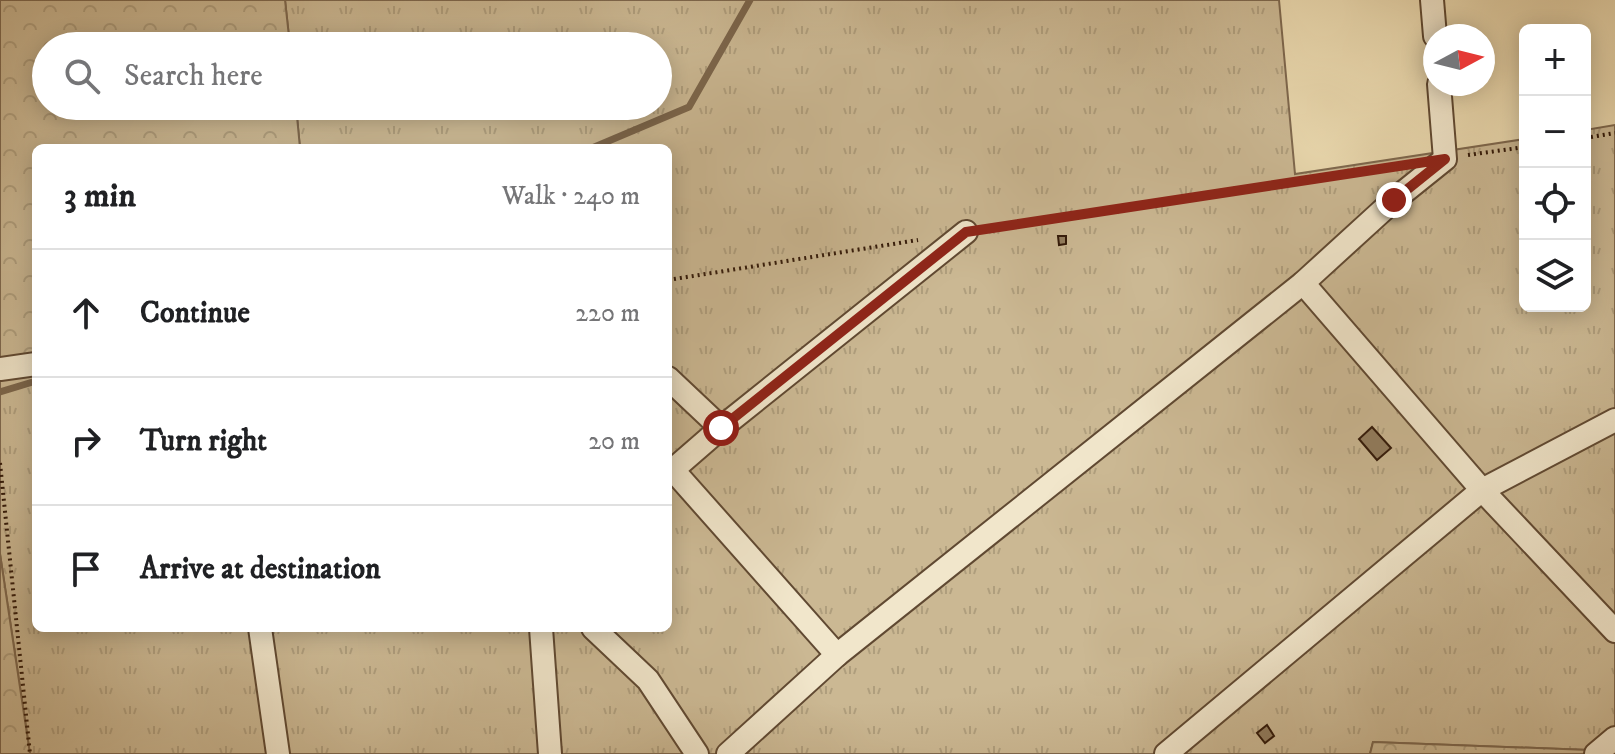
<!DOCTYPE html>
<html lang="en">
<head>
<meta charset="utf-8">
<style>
  :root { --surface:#fff; --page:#f6f6f6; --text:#202124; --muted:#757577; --line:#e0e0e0 }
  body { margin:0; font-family:"IM FELL DW Pica",serif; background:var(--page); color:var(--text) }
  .controls { position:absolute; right:24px; top:24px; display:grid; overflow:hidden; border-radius:12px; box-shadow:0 4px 20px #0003 }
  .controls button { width:72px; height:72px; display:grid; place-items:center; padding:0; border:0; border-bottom:2px solid var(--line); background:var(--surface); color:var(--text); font:40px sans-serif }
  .compass { position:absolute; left:1423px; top:24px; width:72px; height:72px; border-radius:50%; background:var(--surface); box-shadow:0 4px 20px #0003; rotate:83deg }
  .stop { position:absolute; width:24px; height:24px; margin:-18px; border:6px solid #8f2418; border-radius:50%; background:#fff }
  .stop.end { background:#8f2418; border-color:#fff; box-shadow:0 2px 8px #0008 }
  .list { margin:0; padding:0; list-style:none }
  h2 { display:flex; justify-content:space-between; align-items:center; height:104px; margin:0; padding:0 32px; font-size:34px }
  h2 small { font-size:26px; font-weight:400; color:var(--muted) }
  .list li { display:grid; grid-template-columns:52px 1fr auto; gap:24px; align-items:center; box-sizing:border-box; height:128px; padding:0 32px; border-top:2px solid var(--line) }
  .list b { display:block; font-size:30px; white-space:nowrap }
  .list em { font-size:26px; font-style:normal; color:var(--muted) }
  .icon { flex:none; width:44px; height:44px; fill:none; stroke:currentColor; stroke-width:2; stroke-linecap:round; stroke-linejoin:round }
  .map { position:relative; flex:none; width:1615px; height:754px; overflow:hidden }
  .search { position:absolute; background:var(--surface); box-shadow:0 4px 20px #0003; left:32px; top:32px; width:640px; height:88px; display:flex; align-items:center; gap:20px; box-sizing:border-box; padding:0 28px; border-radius:44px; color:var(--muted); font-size:30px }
  .panel { position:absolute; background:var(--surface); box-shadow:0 4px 20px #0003; left:32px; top:144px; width:640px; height:488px; border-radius:12px }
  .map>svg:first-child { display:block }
  .grass { fill:url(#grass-tufts); stroke:#7e684e; stroke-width:2 }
  .forest { fill:url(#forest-crowns); stroke:#7e684e; stroke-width:2 }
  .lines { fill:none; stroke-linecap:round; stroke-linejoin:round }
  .stream { stroke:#7b654b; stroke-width:7 }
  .building { fill:#927d5f; stroke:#321909; stroke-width:2 }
  .minor-casing { stroke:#604932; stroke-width:26 }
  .path { stroke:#321909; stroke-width:4; stroke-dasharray:2 4; stroke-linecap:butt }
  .minor { stroke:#f1e6cb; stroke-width:22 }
  .route { stroke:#8f2418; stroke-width:10 }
</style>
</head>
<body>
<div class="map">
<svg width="1615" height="754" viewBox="0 0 1615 754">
  <defs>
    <pattern id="grass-tufts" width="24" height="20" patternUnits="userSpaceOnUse" patternTransform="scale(2)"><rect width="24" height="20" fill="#cbb893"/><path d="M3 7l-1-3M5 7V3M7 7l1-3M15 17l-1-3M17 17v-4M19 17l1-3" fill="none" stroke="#af9e7d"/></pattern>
    <pattern id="forest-crowns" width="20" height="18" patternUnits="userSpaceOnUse" patternTransform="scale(2)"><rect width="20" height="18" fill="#cbb893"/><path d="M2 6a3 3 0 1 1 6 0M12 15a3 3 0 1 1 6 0" fill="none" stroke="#af9e7d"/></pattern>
  </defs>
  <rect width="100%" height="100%" fill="#ead9af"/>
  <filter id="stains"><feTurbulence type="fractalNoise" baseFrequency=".0025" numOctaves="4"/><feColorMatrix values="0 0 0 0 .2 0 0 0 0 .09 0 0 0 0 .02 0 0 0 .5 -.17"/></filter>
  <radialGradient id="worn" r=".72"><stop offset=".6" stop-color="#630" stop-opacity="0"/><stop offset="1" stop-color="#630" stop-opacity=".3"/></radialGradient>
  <!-- grass -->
  <polygon class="grass" points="285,0 1279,0 1295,174 1525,139 1525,306 1585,306 1585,130 1615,125 1615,751 1373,742 1370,754 30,754 0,554 0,365 36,358 36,628 668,628 668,148 300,148 296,106 658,106 658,46 290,46"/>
  <!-- forest -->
  <g class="forest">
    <polygon points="0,0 285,0 290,46 46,46 46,106 296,106 300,148 36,148 36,358 0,365"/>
    <polygon points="0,554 30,754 0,754"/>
    <polygon points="1373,742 1615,751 1615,754 1370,754"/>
  </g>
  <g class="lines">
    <!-- stream -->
    <g class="stream">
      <polyline points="592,148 689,107 750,0"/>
      <polyline points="0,392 36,381"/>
    </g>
  </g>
  <!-- building -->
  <g class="building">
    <polygon points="1058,236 1066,236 1066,244 1059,245"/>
    <polygon points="1372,427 1391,448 1377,460 1359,439"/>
    <polygon points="1267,725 1274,736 1265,743 1257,733"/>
  </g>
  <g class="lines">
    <!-- minor casing -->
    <g class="minor-casing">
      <g id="minor">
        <polyline points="1432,0 1435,36"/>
        <polyline points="1303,283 1482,490 1615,631"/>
        <polyline points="0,369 36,364"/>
        <polyline points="668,378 721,428"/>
        <polyline points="673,470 837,655"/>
        <polyline points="668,474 721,428 966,232"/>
        <polyline points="260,628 278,754"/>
        <polyline points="541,628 550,754"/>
        <polyline points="593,628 648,680 697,754"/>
        <polyline points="728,754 837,655 1303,283 1394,200 1445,159 1439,84"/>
        <polyline points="1166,754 1482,490 1615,420"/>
        <polyline points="1596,754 1615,738"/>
      </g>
    </g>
    <!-- path -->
    <g class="path">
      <polyline points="1585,138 1615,133"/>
      <polyline points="1468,155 1525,147"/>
      <polyline points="986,229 1400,166"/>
      <polyline points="668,280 918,240"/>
      <polyline points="0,463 30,754"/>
    </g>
    <!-- minor -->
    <use href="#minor" class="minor"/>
  </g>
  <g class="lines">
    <!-- route -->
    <polyline class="route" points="721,428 966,232 1445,159 1394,200"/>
  </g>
  <rect width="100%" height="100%" filter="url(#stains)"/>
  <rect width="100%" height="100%" fill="url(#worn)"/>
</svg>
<div class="controls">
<button>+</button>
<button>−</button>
<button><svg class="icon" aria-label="locate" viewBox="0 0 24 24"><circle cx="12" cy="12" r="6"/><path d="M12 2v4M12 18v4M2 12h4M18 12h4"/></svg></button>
<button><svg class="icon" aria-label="layers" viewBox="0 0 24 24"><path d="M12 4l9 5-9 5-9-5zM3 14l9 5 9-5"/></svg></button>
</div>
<svg class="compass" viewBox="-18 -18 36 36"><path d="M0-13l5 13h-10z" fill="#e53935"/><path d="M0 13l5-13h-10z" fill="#757577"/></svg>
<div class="stop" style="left:721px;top:428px"></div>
<div class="stop end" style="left:1394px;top:200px"></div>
<div class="search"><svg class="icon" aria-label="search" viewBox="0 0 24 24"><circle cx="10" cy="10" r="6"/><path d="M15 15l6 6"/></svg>Search here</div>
<section class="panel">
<h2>3 min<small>Walk · 240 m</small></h2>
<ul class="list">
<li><svg class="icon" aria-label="ahead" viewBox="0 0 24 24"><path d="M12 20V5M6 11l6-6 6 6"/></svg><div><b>Continue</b></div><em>220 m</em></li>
<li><svg class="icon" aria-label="right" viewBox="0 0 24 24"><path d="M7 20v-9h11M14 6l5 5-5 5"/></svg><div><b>Turn right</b></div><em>20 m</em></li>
<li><svg class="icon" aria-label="arrive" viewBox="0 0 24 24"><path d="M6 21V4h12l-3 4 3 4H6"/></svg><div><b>Arrive at destination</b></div></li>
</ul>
</section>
</div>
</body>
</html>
